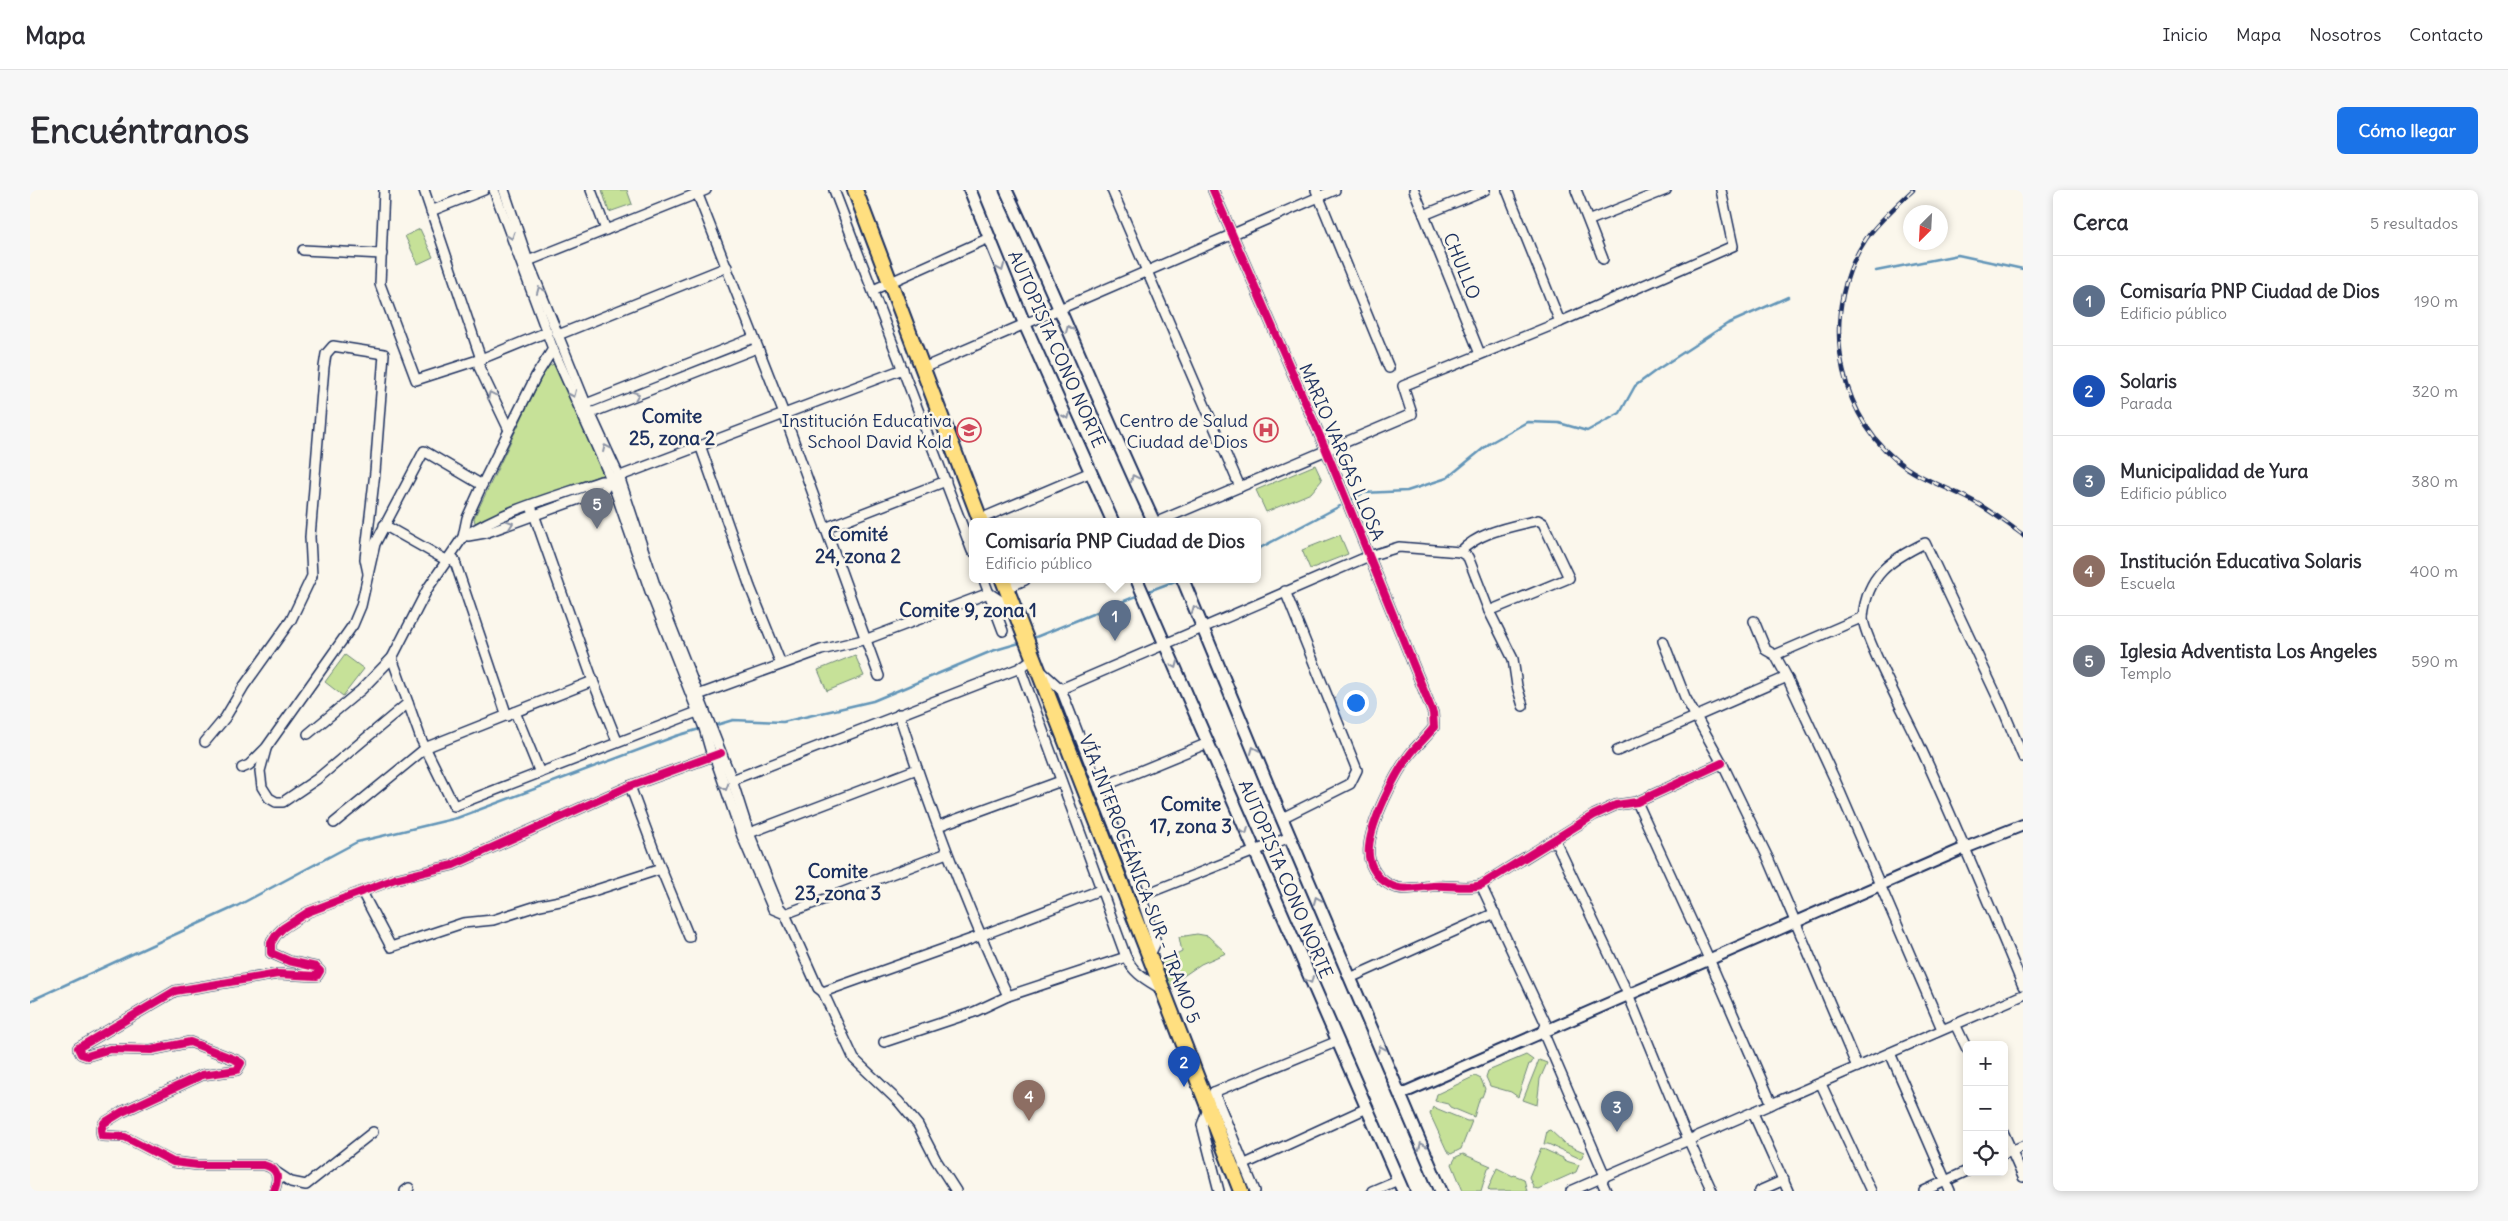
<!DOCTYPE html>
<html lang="es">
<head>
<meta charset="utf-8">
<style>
  :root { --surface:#fff; --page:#f7f7f7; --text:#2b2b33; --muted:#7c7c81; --line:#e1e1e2; --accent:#1a73e8 }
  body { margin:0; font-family:Delius,sans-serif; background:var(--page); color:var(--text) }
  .controls { position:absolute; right:15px; bottom:15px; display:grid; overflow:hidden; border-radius:8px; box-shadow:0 2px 8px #0003 }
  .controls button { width:45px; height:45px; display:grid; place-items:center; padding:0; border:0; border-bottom:1px solid var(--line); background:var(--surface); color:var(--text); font:25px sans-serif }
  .compass { position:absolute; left:1873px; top:15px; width:45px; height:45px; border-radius:50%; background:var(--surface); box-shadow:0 2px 8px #0003; rotate:204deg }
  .you { position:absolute; left:1325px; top:512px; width:18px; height:18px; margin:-12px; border:4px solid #fff; border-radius:50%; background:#1a73e8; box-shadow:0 0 0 8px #1a73e833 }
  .badge { display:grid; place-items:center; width:32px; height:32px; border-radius:50%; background:var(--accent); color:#fff; font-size:16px; font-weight:700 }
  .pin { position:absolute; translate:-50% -41px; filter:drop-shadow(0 1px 2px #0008) }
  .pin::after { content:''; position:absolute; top:26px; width:18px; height:15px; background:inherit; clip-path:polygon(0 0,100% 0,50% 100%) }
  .popup { position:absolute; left:939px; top:328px; width:292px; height:65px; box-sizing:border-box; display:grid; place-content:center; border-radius:8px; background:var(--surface); filter:drop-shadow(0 1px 4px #0005); font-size:16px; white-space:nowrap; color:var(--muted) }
  .popup b { font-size:19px; color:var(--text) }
  .popup::after { content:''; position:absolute; left:50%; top:100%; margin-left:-10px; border:10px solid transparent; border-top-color:var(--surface) }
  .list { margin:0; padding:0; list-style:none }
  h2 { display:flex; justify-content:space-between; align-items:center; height:65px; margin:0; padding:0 20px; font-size:21px }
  h2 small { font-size:16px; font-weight:400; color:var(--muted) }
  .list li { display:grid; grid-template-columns:32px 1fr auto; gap:15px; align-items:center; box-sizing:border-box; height:90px; padding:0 20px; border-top:1px solid var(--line) }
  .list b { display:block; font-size:19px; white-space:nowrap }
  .list p { margin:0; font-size:16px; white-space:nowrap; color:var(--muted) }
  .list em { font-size:16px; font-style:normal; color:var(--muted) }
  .icon { flex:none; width:28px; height:28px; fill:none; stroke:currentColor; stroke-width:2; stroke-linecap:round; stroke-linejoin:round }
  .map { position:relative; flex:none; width:1993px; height:1001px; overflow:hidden; border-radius:8px }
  header { display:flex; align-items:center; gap:30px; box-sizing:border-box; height:70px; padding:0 25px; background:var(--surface); border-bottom:1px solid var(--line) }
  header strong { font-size:24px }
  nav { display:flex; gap:28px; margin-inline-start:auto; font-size:18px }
  .intro { display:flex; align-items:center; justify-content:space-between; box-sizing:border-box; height:120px; padding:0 30px }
  h1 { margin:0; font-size:35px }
  .button { padding:12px 22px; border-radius:8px; background:var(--accent); color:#fff; font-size:18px; font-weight:700 }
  main { display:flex; gap:30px; padding:0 30px }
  aside { flex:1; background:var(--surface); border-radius:8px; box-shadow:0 2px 8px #0003 }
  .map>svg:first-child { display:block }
  .green { fill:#c6e198; stroke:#70887b }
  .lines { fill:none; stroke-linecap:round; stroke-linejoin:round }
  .stream { stroke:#6295b8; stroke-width:2.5 }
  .minor-casing { stroke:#1b2f5e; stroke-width:12 }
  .tertiary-casing { stroke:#1b2f5e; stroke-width:14 }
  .secondary-casing { stroke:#1b2f5e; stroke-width:15 }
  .trunk-casing { stroke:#1b2f5e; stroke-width:18 }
  .minor { stroke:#fbf7ec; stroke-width:9 }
  .tertiary { stroke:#fbf7ec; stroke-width:10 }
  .secondary { stroke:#fbf7ec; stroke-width:11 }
  .trunk { stroke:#ffdf80; stroke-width:14 }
  .rail-casing { stroke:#1b2f5e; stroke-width:4.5 }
  .rail { stroke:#fbf7ec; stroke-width:2.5; stroke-dasharray:8; stroke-linecap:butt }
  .cycleway-casing { stroke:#fbf7ec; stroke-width:11 }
  .cycleway { stroke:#d6006c; stroke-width:8 }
  .oneway { stroke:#8b93a5 }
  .labels { text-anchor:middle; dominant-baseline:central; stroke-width:5; stroke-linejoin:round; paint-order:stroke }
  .street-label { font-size:18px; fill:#1b2f5e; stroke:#fbf7ec }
  .poi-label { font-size:18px; fill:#1b2f5e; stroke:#fbf7ec; text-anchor:end }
  .neighbourhood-label { font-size:19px; font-weight:bold; fill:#1b2f5e; stroke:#fbf7ec }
</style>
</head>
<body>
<header>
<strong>Mapa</strong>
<nav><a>Inicio</a><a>Mapa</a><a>Nosotros</a><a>Contacto</a></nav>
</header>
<div class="intro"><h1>Encuéntranos</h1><a class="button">Cómo llegar</a></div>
<main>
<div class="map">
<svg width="1993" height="1001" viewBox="0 0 1993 1001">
  <rect width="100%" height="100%" fill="#fbf7ec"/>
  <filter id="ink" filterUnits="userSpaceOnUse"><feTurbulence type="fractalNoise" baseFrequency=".02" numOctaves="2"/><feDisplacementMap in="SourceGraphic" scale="10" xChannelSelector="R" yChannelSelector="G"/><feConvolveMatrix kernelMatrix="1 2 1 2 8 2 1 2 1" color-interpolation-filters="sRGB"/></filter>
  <g filter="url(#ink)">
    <!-- green -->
    <g class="green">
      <polygon points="572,0 597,0 602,14 579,22"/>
      <polygon points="390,39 403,67 388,74 375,46"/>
      <polygon points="524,174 574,284 445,333 444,328 511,188 519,176"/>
      <polygon points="1285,275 1292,290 1281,303 1236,322 1226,300"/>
      <polygon points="1310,345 1318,364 1280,379 1272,360"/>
      <polygon points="315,465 334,479 313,506 295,492"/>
      <polygon points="825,465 834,486 797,501 788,480"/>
      <polygon points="1167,744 1178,746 1196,763 1171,774 1136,798 1130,773 1152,762 1149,747"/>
      <polygon points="1496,865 1503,870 1501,874 1499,874 1488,907 1481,902 1460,896 1456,887 1458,881"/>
      <polygon points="1509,870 1517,873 1510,889 1507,915 1493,910"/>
      <polygon points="1445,886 1451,889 1455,899 1452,907 1450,907 1444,927 1420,917 1418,914 1405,911 1407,904"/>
      <polygon points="1403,917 1437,931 1442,931 1431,959 1421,964 1417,961 1400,924"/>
      <polygon points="1520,940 1535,954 1554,962 1551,969 1518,954 1514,954 1517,941"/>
      <polygon points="1511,958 1533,968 1533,970 1549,975 1546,982 1508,999 1504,998 1499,987"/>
      <polygon points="1433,964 1461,976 1458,978 1451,1001 1433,1001 1422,974 1426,967"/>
      <polygon points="1467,978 1483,986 1484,985 1494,989 1497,1001 1460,1001 1458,999"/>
    </g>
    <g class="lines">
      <!-- stream -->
      <g class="stream">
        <polyline points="1846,81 1928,65 1993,79"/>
        <polyline points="1323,309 1333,303 1377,301 1417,288 1460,253 1497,232 1529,233 1557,241 1590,223 1605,196 1628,179 1697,134 1758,107"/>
        <polyline points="1228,359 1310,316"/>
        <polyline points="1116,402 1148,390"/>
        <polyline points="1001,449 1109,405"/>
        <polyline points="683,536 703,530 753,532 843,511 962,461 993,452"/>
        <polyline points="0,811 207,716 327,652 427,628 646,546 673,538"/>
      </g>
      <!-- minor casing -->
      <g class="minor-casing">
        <g id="minor">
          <polyline points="354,0 350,94 386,190 451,169 517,142"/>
          <polyline points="394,0 451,169 449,177 479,240"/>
          <polyline points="464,0 523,159 581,289 620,401 674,538 682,566 686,571 712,646 743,719 755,724 917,663"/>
          <polyline points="474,0 498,71 556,214 589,286 626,398 702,590 719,643 749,717 755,724 788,798 793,802 824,869 869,912 888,935 906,970 926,1001"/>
          <polyline points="561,0 576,40"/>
          <polyline points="666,0 754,224 849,486"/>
          <polyline points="804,0 942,361"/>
          <polyline points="1082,0 1210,297"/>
          <path d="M 1183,0 L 1296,260 L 1403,523 L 1404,537 C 1397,547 1388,554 1381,563 C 1365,583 1341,632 1339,657 C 1337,673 1346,688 1360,695 C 1372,702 1389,697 1402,696 C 1419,694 1435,700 1451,695 L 1564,625 L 1586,615 L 1607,612 L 1692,573"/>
          <polyline points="1286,0 1359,178"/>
          <polyline points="1384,0 1450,164"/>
          <polyline points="1477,0 1530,132"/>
          <polyline points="1546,0 1573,69"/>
          <polyline points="401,21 454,0"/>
          <polyline points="1394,25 1455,0"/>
          <polyline points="1560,30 1636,0"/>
          <polyline points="273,60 352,64"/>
          <polyline points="498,71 676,0"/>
          <polyline points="843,100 959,48"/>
          <polyline points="528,145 697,77"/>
          <polyline points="893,178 1305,0"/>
          <polyline points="556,214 723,148"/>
          <polyline points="561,223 727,158"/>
          <polyline points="670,255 720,397 751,474"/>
          <polyline points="501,316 563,491 587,551"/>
          <polyline points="950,329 1061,282"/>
          <polyline points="1127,332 1382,224 1373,196 1530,132 1703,56 1691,0"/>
          <polyline points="354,335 416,370 424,369 477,526"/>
          <polyline points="795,338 916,291"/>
          <polyline points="438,346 455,343 574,300 581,289"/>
          <path d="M 433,347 C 473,320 525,307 571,291 L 577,291 L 873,179"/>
          <path d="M 1430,362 C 1450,341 1481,337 1508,330 L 1513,333 L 1539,388 L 1459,421"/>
          <polyline points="954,390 973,441"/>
          <polyline points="976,398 995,390"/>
          <polyline points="1724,431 1736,460 1745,465 1757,487 1805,590 1912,839"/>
          <polyline points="1633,451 1655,507 1692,573 1739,670 1827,877"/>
          <polyline points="1745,465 1833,427"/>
          <polyline points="362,468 391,549 424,616 667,522"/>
          <path d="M 990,478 L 1096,767 C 1104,784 1115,789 1131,799"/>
          <polyline points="1011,481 1031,499 1111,706 1126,752 1120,765"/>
          <polyline points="1031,499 1339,366 1369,357 1430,362 1438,367 1459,421 1483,469 1487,496 1493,516"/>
          <polyline points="668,505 791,460 837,449 959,403 983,419"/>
          <polyline points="485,522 510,583"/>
          <path d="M 869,524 C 900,620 935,714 978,806"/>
          <polyline points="278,544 331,500 362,468 398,398 433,347 437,328 452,295 506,186 523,159"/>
          <polyline points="175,552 195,528 214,496 261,430 282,386 280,347 294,177 296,164 303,156 354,164 345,282 335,369 338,383"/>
          <polyline points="236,559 230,581 232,597 239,608 246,612 253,612 287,589 378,513"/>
          <polyline points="1587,561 1757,487"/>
          <path d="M 1993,567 L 1972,517 L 1895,353 C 1860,370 1837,385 1833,427 C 1832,444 1878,530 1888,552 C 1925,632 1959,714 1993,796"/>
          <polyline points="212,578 219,575 236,558 323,435 331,416 345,354 394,261 452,295"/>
          <polyline points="702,590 990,478 1004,468"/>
          <polyline points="600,596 631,679 659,747"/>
          <polyline points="1069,598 1178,553"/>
          <polyline points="1607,612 1679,769 1742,914"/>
          <polyline points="1252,628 1320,594 1327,580 1255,401"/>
          <polyline points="304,633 397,557 563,491"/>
          <polyline points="908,636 1031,591"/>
          <polyline points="714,645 887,579"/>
          <polyline points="1525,650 1598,804 1653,938 1682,1001"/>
          <polyline points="1451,695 1516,834 1513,842 1575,986 1572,992 1576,1001"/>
          <polyline points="332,702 361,757 433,733 463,730 510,715 535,710 631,679"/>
          <polyline points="1111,706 1260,647"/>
          <polyline points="1320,788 1465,723"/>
          <polyline points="793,802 950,746 1070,700"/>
          <polyline points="1925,834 1937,859"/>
          <polyline points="854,852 944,822 978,806 1096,767"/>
          <polyline points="1860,863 1920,1001"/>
          <polyline points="1791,894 1841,1001"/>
          <polyline points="1184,902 1308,851"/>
          <polyline points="1184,902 1225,1001"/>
          <polyline points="1179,917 1172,935 1189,1001"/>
          <polyline points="1723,923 1758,1001"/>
          <polyline points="1974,944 1993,987"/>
          <polyline points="1974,964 1993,956"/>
          <polyline points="1213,975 1337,918"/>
          <polyline points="246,982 261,992 276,995 343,942"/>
          <path d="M 244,1001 C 249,988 249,979 234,975 L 168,975 L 143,972 L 95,947 L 72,946 L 71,940 L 74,933 L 92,922 L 172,885 L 207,880 L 211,873 L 206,870 L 160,852 L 121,860 L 80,859 L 57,866 L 51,864 L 48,858 L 145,801 L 248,784 L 287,786 L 290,781 L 286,777 L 259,771 L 241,763 L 241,753 L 246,745 L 253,738 L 278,722 L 365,689 L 423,675 L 600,596 L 691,563"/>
          <polyline points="375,1001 379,998"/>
          <polyline points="1342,1001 1368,990"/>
          <polyline points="1541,1001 1993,805"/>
          <polyline points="1729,1001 1754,990"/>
          <polyline points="1894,1001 1937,981"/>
        </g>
      </g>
      <!-- tertiary casing -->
      <g class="tertiary-casing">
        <polyline id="tertiary" points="1371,904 1935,658 1993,635"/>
      </g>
      <!-- secondary casing -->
      <g class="secondary-casing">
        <g id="secondary">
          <polyline points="940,0 995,135 1083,332"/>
          <path d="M 976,0 C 1027,110 1073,222 1124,332"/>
          <polyline points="1107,390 1373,1001"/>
          <polyline points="1153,390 1239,598 1411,1001"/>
        </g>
      </g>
      <!-- trunk casing -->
      <g class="trunk-casing">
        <g id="trunk">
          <polyline points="825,0 951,332"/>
          <polyline points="973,390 1211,1001"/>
        </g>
      </g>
      <!-- minor -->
      <use href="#minor" class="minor"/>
      <!-- tertiary -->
      <use href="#tertiary" class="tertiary"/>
      <!-- secondary -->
      <use href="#secondary" class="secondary"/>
      <!-- trunk -->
      <use href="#trunk" class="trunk"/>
      <!-- rail casing -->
      <g class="rail-casing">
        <path id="rail" d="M 1883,0 C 1867,15 1849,31 1836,49 C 1791,117 1803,217 1866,270 C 1889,289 1917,297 1943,311 C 1961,321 1977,333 1993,345"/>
      </g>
      <!-- rail -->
      <use href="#rail" class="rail"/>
      <!-- cycleway casing -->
      <g class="cycleway-casing">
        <g id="cycleway">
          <path d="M 1183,0 L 1296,260 L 1403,523 L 1404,537 C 1397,547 1388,554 1381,563 C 1365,583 1341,632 1339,657 C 1337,673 1346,688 1360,695 C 1372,702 1389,697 1402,696 C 1419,694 1435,700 1451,695 L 1564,625 L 1586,615 L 1607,612 L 1692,573"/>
          <path d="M 244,1001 C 249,988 249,979 234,975 L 168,975 L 143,972 L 95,947 L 72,946 L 71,940 L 74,933 L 92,922 L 172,885 L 207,880 L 211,873 L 206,870 L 160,852 L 121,860 L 80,859 L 57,866 L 51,864 L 48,858 L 145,801 L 248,784 L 287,786 L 290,781 L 286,777 L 259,771 L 241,763 L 241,753 L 246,745 L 253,738 L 278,722 L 365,689 L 423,675 L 600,596 L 691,563"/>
        </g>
      </g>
      <!-- cycleway -->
      <use href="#cycleway" class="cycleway"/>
    </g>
    <!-- one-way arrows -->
    <defs><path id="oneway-chevron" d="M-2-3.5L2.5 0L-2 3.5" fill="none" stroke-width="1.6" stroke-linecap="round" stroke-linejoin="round" transform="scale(1.25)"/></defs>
    <g class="oneway">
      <use href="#oneway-chevron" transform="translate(481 46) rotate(70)"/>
      <use href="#oneway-chevron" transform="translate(971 78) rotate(67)"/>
      <use href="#oneway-chevron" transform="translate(510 100) rotate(-112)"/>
      <use href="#oneway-chevron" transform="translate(1039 139) rotate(-113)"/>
      <use href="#oneway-chevron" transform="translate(543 204) rotate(66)"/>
      <use href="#oneway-chevron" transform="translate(461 205) rotate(-116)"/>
      <use href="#oneway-chevron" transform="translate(606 205) rotate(-21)"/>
      <use href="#oneway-chevron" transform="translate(1037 226) rotate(66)"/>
      <use href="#oneway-chevron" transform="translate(576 258) rotate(-115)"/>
      <use href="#oneway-chevron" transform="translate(1104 288) rotate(-115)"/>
      <use href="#oneway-chevron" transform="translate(480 334) rotate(-19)"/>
      <use href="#oneway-chevron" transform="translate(1165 419) rotate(-112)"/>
      <use href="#oneway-chevron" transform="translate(1145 475) rotate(67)"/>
      <use href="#oneway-chevron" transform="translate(1224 560) rotate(-112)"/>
      <use href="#oneway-chevron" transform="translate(695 597) rotate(71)"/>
      <use href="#oneway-chevron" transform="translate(1215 641) rotate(67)"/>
      <use href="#oneway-chevron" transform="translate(1287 710) rotate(-113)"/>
      <use href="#oneway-chevron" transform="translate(1280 790) rotate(66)"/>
      <use href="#oneway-chevron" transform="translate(1351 859) rotate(-113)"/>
      <use href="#oneway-chevron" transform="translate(1392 956) rotate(-113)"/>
    </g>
  </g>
  <!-- icons -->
  <defs>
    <g id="school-ring" transform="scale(1.25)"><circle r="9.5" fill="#fbf7ec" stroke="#d1495b" stroke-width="1.5"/><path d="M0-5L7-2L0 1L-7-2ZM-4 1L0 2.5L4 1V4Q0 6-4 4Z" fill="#d1495b"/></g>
    <g id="hospital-ring" transform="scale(1.25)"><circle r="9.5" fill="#fbf7ec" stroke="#d1495b" stroke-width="1.5"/><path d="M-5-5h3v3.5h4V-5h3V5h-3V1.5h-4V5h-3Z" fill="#d1495b"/></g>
  </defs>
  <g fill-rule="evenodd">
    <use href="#school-ring" x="939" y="240"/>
    <use href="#hospital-ring" x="1236" y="240"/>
  </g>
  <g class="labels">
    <!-- street labels -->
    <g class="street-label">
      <text transform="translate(1432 76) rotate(68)">CHULLO</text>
      <text transform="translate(1027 159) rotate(66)">AUTOPISTA CONO NORTE</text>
      <text transform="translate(1312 262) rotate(67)">MARIO VARGAS LLOSA</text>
      <text transform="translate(1110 689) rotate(69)">VÍA INTEROCEÁNICA SUR - TRAMO 5</text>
      <text transform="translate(1256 689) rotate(67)">AUTOPISTA CONO NORTE</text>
    </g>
    <!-- poi labels -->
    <g class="poi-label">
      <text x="922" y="230">Institución Educativa<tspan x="922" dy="21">School David Kold</tspan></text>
      <text x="1218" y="230">Centro de Salud<tspan x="1218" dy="21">Ciudad de Dios</tspan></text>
    </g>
    <!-- neighbourhood labels -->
    <g class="neighbourhood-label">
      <text x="642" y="226">Comite<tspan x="642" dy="22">25, zona 2</tspan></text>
      <text x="828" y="344">Comité<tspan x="828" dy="22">24, zona 2</tspan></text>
      <text x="938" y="420">Comite 9, zona 1</text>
      <text x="1161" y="614">Comite<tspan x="1161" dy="22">17, zona 3</tspan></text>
      <text x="808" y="681">Comite<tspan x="808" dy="22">23, zona 3</tspan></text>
    </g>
  </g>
</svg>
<div class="controls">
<button>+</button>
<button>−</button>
<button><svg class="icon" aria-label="locate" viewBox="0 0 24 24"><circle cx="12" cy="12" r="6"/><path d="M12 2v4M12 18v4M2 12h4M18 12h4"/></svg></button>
</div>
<svg class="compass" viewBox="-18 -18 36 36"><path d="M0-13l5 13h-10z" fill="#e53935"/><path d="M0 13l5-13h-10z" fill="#7c7c81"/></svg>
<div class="you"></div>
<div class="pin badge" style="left:1085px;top:451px;background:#5c6f8a">1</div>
<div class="popup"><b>Comisaría PNP Ciudad de Dios</b>Edificio público</div>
<div class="pin badge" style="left:1154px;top:897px;background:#1a4fb4">2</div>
<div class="pin badge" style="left:1587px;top:942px;background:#5c6f8a">3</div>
<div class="pin badge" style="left:999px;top:931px;background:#8d6e63">4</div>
<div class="pin badge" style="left:567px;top:339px;background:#6b7280">5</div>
</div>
<aside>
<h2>Cerca<small>5 resultados</small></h2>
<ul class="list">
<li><span class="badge" style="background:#5c6f8a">1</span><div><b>Comisaría PNP Ciudad de Dios</b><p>Edificio público</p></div><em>190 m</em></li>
<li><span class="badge" style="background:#1a4fb4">2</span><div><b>Solaris</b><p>Parada</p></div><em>320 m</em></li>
<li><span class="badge" style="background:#5c6f8a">3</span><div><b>Municipalidad de Yura</b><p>Edificio público</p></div><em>380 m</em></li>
<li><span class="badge" style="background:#8d6e63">4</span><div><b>Institución Educativa Solaris</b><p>Escuela</p></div><em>400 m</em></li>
<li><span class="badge" style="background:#6b7280">5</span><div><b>Iglesia Adventista Los Angeles</b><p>Templo</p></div><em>590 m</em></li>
</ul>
</aside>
</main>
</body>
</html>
